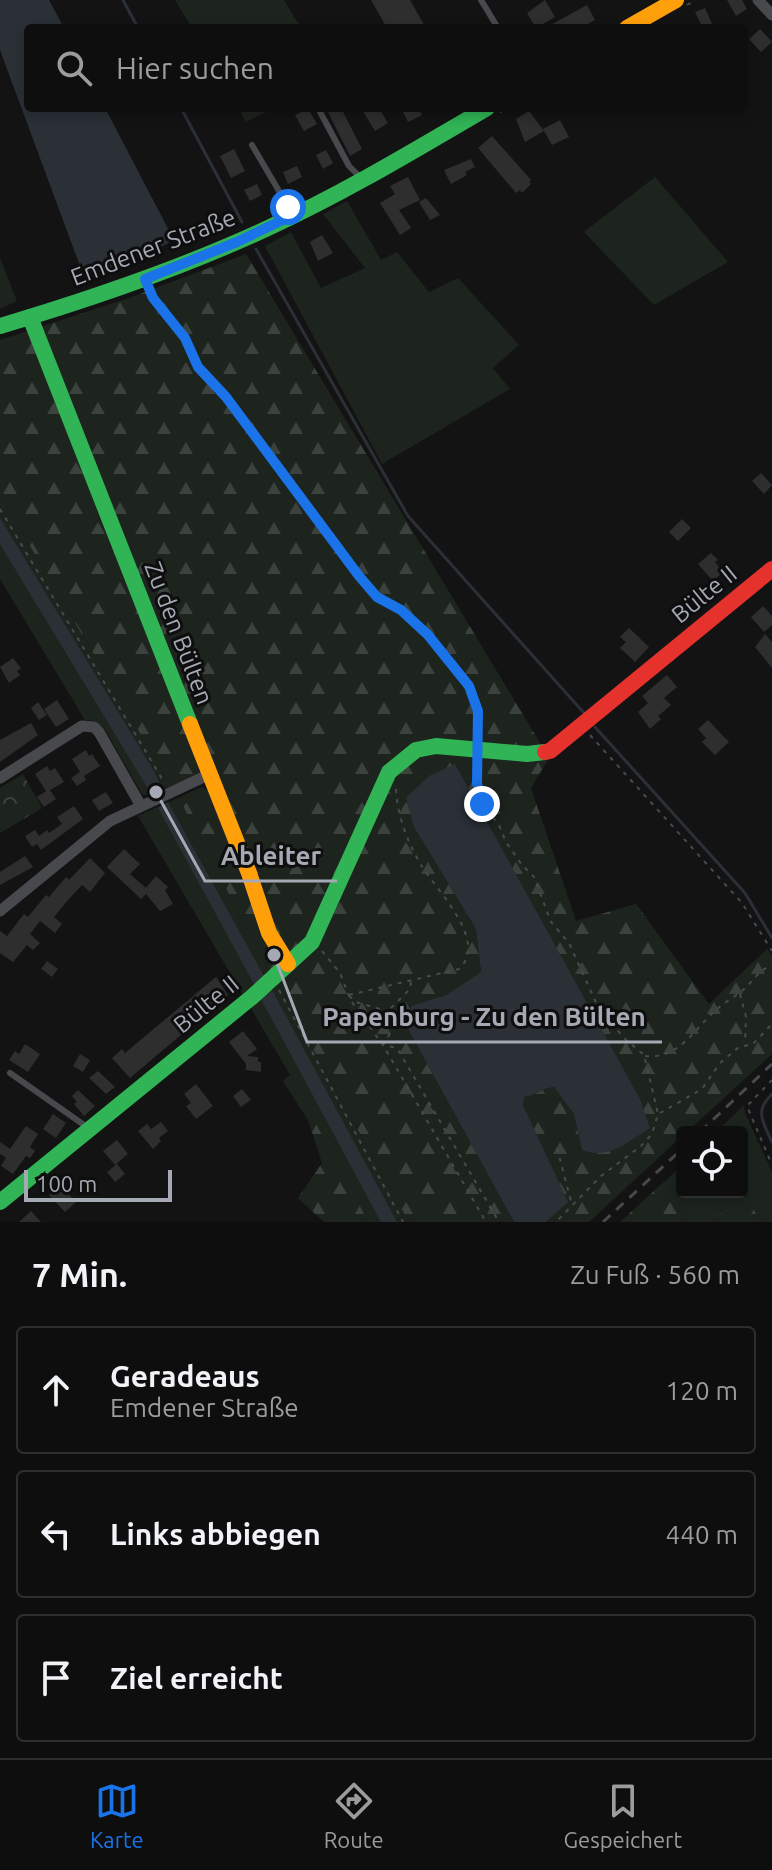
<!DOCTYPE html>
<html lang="de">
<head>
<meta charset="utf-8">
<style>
  :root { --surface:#0e0e0f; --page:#1c1c1d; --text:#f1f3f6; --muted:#9b9c9e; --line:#2e2e2f; --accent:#1a73e8 }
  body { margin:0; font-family:Ubuntu,sans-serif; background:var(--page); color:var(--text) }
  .controls { position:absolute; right:24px; bottom:24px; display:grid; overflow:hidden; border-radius:8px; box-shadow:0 4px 12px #0003 }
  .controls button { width:72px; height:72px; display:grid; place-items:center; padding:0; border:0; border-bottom:2px solid var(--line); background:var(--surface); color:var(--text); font:40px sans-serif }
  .scale { position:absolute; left:24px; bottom:20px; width:148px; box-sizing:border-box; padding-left:8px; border:4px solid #a5a9b4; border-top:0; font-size:22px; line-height:28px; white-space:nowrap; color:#a5a9b4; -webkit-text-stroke:6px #0e0e0f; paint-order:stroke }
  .stop { position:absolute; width:24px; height:24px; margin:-18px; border:6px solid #1a73e8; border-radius:50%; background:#fff }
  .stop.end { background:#1a73e8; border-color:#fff; box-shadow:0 2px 8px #0008 }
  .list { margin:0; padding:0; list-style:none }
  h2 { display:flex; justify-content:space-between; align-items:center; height:104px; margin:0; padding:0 32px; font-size:34px }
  h2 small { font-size:26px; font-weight:400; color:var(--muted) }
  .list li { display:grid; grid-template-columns:52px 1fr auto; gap:24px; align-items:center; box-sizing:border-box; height:128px; margin:0 16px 16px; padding:0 16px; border:2px solid var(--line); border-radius:8px }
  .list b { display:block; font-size:30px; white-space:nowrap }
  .list p { margin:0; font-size:26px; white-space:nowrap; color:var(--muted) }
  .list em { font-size:26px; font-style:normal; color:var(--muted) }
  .icon { flex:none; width:44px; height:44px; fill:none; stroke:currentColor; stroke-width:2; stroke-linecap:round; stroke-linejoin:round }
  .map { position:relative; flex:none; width:772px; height:1222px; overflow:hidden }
  .search { position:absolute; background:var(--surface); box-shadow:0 4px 12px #0003; left:24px; right:24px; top:24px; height:88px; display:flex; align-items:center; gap:20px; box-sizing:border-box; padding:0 28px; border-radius:8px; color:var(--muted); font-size:30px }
  .sheet { height:536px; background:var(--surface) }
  nav { display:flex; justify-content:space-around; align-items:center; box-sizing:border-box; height:112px; border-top:2px solid var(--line); background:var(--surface); font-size:22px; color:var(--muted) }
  nav a { display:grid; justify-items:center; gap:4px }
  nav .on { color:var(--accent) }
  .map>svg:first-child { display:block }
  .grass { fill:#1d241e }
  .forest { fill:url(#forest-firs) }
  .park { fill:url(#park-crowns) }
  .water { fill:#2a3036 }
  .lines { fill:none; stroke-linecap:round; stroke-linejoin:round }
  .stream { stroke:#2a3036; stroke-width:3 }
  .building { fill:#2e2e2f }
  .path { stroke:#494a4e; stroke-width:2; stroke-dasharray:4 6; stroke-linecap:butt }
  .lane { stroke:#48494c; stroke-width:6 }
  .street { stroke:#48494c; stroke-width:11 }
  .fast { stroke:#30b455; stroke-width:16 }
  .slow { stroke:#ff9f0a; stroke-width:16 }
  .jam { stroke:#e5322d; stroke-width:16 }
  .rail { stroke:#48494c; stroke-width:3; stroke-dasharray:10 8; stroke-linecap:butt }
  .route { stroke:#1a73e8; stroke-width:10 }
  .labels { text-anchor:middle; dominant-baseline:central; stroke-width:6; stroke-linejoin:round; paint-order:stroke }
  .street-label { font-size:24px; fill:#a5a9b4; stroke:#0e0e0f }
  .leader { fill:none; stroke:#a5a9b4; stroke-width:3 }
  .callout-dot { fill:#a5a9b4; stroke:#0e0e0f; stroke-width:3 }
  .callout-label { font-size:26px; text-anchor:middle; font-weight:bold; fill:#a5a9b4; stroke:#0e0e0f; stroke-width:6; stroke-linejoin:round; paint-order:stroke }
</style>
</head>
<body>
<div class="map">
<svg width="772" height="1222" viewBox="0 0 772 1222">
  <defs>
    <pattern id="forest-firs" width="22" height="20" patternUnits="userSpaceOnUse" patternTransform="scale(2)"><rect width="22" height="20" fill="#1d241e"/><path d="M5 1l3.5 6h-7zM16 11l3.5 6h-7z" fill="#3b413c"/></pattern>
    <pattern id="park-crowns" width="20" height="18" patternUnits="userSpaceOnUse" patternTransform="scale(2)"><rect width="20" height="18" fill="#1d241e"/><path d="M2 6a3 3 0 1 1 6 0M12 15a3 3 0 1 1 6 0" fill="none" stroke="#3b413c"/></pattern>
  </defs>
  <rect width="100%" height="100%" fill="#131314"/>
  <!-- grass -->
  <g class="grass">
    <polygon points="175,0 284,0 301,28 192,28"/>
    <polygon points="238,108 274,108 246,122"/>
    <polygon points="655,177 728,262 654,305 584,232"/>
    <polygon points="347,201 381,260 397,252 429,292 458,278 519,345 493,368 510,389 382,464 265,246 291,232 321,288 365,268 323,214"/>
    <polygon points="0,258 17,301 0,309"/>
    <polygon points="0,495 171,786 149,796 142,794 104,728 95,721 85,720 0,579"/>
    <polygon points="202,787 212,793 227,832 183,806 269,971 243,995 138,816"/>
    <polygon points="280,977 287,1002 409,1222 368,1222 290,1075 249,1005 276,987"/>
    <polygon points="744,1105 745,1113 772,1172 772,1222 763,1222 756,1212 729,1198 714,1222 682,1222 684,1203 665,1181 682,1165 682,1192 742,1192 742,1132 716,1132"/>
  </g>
  <!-- forest -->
  <g class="forest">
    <path d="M 246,254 L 549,758 L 531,788 L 576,921 L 636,904 L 709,1004 L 767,949 L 772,955 L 772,1054 L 687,1132 L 682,1132 L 682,1136 L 589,1222 L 546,1222 L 567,1202 L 523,1105 L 523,1097 C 535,1096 542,1088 554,1087 L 574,1114 L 582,1150 L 615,1149 L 414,827 L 476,929 L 481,972 L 446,995 L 411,1006 L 408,1029 L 514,1222 L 409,1222 L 287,1002 L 280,977 L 297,949 L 283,951 L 201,773 L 171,786 L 0,495 L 0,340 L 129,298 Z"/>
    <path d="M 190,800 C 201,801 210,806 217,815 C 238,846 256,909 270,946 L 265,948 L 269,960 L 275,958 L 274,970 L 269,971 L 183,806 Z"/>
    <polygon points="290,1075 360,1206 368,1222 324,1222 298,1198 322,1163 308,1120 283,1081"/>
    <polygon points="665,1181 684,1203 682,1222 620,1222"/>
    <polygon points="729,1198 745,1199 763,1222 714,1222"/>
  </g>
  <!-- park -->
  <polygon class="park" points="23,774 42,808 0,833 0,788"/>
  <!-- water -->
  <g class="water">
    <polygon points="0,0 49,0 64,28 28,28 28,108 105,108 174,240 128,264 94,274 80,266 0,50"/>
    <polygon points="0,518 154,771 162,789 152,795 147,787 0,544"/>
    <path d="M 455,764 L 640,1099 L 650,1128 C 627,1142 610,1160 582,1150 L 574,1114 L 554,1087 C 542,1088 535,1096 524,1097 L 523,1105 L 568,1202 L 546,1222 L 514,1222 L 408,1029 L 411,1006 L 446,995 L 481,972 L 476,929 L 414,827 L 406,798 L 429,776 Z"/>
    <polygon points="168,802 265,978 255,986 158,808"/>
    <polygon points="272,990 397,1222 381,1222 261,999"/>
  </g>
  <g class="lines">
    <!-- stream -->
    <g class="stream">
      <polyline points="123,0 138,28"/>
      <polyline points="181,108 242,222"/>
      <polyline points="256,249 408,516 584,713"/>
      <polyline points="595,727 745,893 772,938"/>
      <path d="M 772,1094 C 754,1111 763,1122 772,1142"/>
    </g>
  </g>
  <!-- building -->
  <g class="building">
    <polygon points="371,0 410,0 426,28 387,28"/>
    <polygon points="545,0 555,17 536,28 527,13"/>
    <polygon points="727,0 742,0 747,9 736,16"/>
    <polygon points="587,5 595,20 581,28 545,28"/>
    <polygon points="705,8 714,28 703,28 695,12"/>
    <polygon points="760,29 772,42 761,52 749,39"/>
    <polygon points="326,108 341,108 362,149 350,156"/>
    <polygon points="361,108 379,108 388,123 375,131"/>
    <polygon points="401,108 418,108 422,115 408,122"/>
    <polygon points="308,109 317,124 304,131 295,115"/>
    <polygon points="529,111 544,131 525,142 516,119"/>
    <polygon points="560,120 569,137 552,145 543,129"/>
    <polygon points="492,136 531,180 529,182 531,184 522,193 520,190 516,193 478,148"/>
    <polygon points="234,149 245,171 231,178 220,156"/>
    <polygon points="326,150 333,163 323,169 316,155"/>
    <polygon points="471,159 475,167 465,172 467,175 451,184 444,170"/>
    <polygon points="297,166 302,177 288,184 283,172"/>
    <polygon points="408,177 420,200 399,210 411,228 400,235 380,203 395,194 390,186"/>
    <polygon points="257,184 262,195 250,201 244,190"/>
    <polygon points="426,198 440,215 430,220 419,202"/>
    <polygon points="322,235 333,253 318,261 310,242"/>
    <polygon points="761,473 772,485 764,494 752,481"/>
    <polygon points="682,519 691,528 678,541 669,532"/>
    <polygon points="711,553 718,560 715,562 723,572 713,581 698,564"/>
    <polygon points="763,606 772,616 772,625 764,632 751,617"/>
    <polygon points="629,628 649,647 635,662 620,648 626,642 620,637"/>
    <polygon points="765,634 772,642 772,668 755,647"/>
    <polygon points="13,658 21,668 17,671 20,675 9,683 0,667"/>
    <polygon points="667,675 677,687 664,698 671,705 658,716 661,719 650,729 638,712 648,703 642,696"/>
    <polygon points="57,700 69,719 56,727 44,709"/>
    <polygon points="38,702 47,715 39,720 31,708"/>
    <polygon points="708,720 729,742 715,755 702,742 706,738 698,729"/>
    <polygon points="31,723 38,735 0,762 0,740"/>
    <polygon points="86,750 89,756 92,754 100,766 84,776 86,780 77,786 71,778 80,772 72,759"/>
    <polygon points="47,766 50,771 55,768 64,782 50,790 56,799 44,807 37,797 46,791 35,774"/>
    <polygon points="106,792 113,803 99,811 92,800"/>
    <polygon points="74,806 83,819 41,850 37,844 32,847 25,836 35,830 39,836 47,830 49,833 62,824 57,817"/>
    <polygon points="124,849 140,864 130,874 146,888 156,876 168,887 165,890 173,904 160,911 146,894 141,899 107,867"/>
    <polygon points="25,856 33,867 0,885 0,872"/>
    <polygon points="90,858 105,873 90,892 82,885 68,900 54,917 62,924 55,933 40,921 30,934 40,943 33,950 27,945 13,962 0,953 0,931 7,936 24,914 28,917 46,895 49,897 66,877 69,880"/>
    <polygon points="47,961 58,969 52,977 41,969"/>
    <polygon points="216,977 228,995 130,1078 112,1058 122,1049 125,1053"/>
    <polygon points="243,1031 257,1049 247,1056 258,1057 258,1062 261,1062 261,1072 246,1070 246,1064 229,1042"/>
    <polygon points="25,1044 40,1054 28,1072 9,1060 15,1051 19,1054"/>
    <polygon points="80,1054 90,1060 83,1072 73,1066"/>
    <polygon points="98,1071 115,1087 106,1094 89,1078"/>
    <polygon points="196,1084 213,1106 196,1119 186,1106 191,1103 184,1094"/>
    <polygon points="242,1089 251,1100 241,1107 233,1096"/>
    <polygon points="78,1090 95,1106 84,1116 74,1104 77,1102 72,1096"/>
    <polygon points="53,1114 66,1123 56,1138 43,1129"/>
    <polygon points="161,1122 168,1131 159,1138 161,1141 153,1149 138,1131 147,1124 151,1129"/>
    <polygon points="26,1126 38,1134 30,1147 35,1151 30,1158 26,1156 13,1174 1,1166 6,1158 0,1154 0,1142 10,1149"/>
    <polygon points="117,1140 128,1154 115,1165 103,1151"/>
    <polygon points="117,1164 125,1174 115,1182 107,1172"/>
    <polygon points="60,1185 76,1202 65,1212 49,1195"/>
    <polygon points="31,1211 41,1222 19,1222"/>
  </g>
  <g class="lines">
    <!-- path -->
    <g class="path">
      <polyline points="687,5 696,0"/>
      <polyline points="607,28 613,24"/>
      <polyline points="500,112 508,108"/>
      <polyline points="151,292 185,338 198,367 226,397 359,576 377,597 401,610 428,635 469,686 478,711 479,736"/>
      <polyline points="0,509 164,782"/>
      <polyline points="590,735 742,903 772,951"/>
      <polyline points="476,762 477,783 482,804 499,825 506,842 522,865 534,877 551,922 569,943 598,1007 624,1038 644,1055 658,1114 652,1134 641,1146 601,1176 556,1222"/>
      <polyline points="322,951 340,973 351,1001 383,1045 397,1048 499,1222"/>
      <polyline points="411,982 410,989 391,1008 391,1032 383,1045 486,1222"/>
      <polyline points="279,990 403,1222"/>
      <polyline points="740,994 746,1017 745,1043"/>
      <path d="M 349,995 L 459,969 C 489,941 437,891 421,865 C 407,841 397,815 396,788"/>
      <polyline points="349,996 356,1002 390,1012"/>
      <path d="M 645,1056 C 679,1060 694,1029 717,1009 C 725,1002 735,997 743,990 C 753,981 759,970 772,965"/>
      <polyline points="772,1080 747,1106 772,1165"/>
      <polyline points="660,1113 702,1089 720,1063 739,1047 753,1044 772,1024"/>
      <polyline points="557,1148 572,1205"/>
    </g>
    <!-- lane -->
    <g class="lane">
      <polyline points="481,0 498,28"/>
      <polyline points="460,28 461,28"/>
      <polyline points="318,108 349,166 362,179"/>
      <polyline points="252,145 293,215"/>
      <polyline points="10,1073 87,1127"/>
    </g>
    <!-- street -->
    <g class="street">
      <polyline points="758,0 772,15"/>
      <polyline points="0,778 82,726 94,727 99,732 141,806"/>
      <polyline points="0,911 110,821 208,775"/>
    </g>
    <!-- fast -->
    <g class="fast">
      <polyline points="30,317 190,724"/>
      <path d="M 0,326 C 91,299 182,268 268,228 C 344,193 415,150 487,108"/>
      <polyline points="0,1202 252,997 312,942 389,772 416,750 436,746 527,754 545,752"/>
    </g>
    <!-- slow -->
    <g class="slow">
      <polyline points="627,28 676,0"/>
      <polyline points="190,724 249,873 269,933 288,964"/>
    </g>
    <!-- jam -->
    <polyline class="jam" points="545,752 550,751 772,569"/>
    <!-- rail -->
    <g class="rail">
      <polyline points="700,1132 772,1064"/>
      <polyline points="603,1222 682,1149"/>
    </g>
  </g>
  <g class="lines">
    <!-- route -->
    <polyline class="route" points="288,207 293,215 237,242 145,279 153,298 185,338 198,367 226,397 359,576 377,597 401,610 428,635 469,686 478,711 477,783 482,804"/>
  </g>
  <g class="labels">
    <!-- street labels -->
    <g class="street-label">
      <text transform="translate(153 247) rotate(-21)">Emdener Straße</text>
      <text transform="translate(704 594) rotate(-39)">Bülte II</text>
      <text transform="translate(179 633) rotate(69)">Zu den Bülten</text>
      <text transform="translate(206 1004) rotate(-39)">Bülte II</text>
    </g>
  </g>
  <!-- callouts -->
  <path class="leader" d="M156 792L205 881H337M274 955L307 1042H662"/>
  <g class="callout-dot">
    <circle cx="156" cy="792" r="8"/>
    <circle cx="274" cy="955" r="8"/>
  </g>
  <g class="callout-label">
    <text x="271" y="865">Ableiter</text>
    <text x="484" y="1026">Papenburg - Zu den Bülten</text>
  </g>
</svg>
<div class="controls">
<button><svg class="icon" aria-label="locate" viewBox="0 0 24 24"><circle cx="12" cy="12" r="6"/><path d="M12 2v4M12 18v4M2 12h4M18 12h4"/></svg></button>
</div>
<div class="scale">100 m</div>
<div class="stop" style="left:288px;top:207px"></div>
<div class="stop end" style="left:482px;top:804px"></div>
<div class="search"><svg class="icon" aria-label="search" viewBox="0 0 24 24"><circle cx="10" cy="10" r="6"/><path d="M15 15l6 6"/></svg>Hier suchen</div>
</div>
<section class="sheet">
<h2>7 Min.<small>Zu Fuß · 560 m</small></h2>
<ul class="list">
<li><svg class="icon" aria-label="ahead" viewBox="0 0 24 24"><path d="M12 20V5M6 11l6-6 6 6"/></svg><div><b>Geradeaus</b><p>Emdener Straße</p></div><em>120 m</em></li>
<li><svg class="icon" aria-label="left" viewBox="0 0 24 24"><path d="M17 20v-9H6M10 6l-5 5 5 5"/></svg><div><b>Links abbiegen</b></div><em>440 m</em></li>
<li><svg class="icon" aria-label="arrive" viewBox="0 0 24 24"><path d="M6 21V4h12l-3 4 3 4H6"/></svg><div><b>Ziel erreicht</b></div></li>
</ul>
</section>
<nav>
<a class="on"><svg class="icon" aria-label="map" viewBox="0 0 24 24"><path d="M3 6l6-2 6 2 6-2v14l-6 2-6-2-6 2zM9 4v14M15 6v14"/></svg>Karte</a>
<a><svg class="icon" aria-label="directions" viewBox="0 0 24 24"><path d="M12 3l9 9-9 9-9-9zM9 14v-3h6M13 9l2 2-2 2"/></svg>Route</a>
<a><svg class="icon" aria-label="saved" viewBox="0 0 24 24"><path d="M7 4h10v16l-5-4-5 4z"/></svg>Gespeichert</a>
</nav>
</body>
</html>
